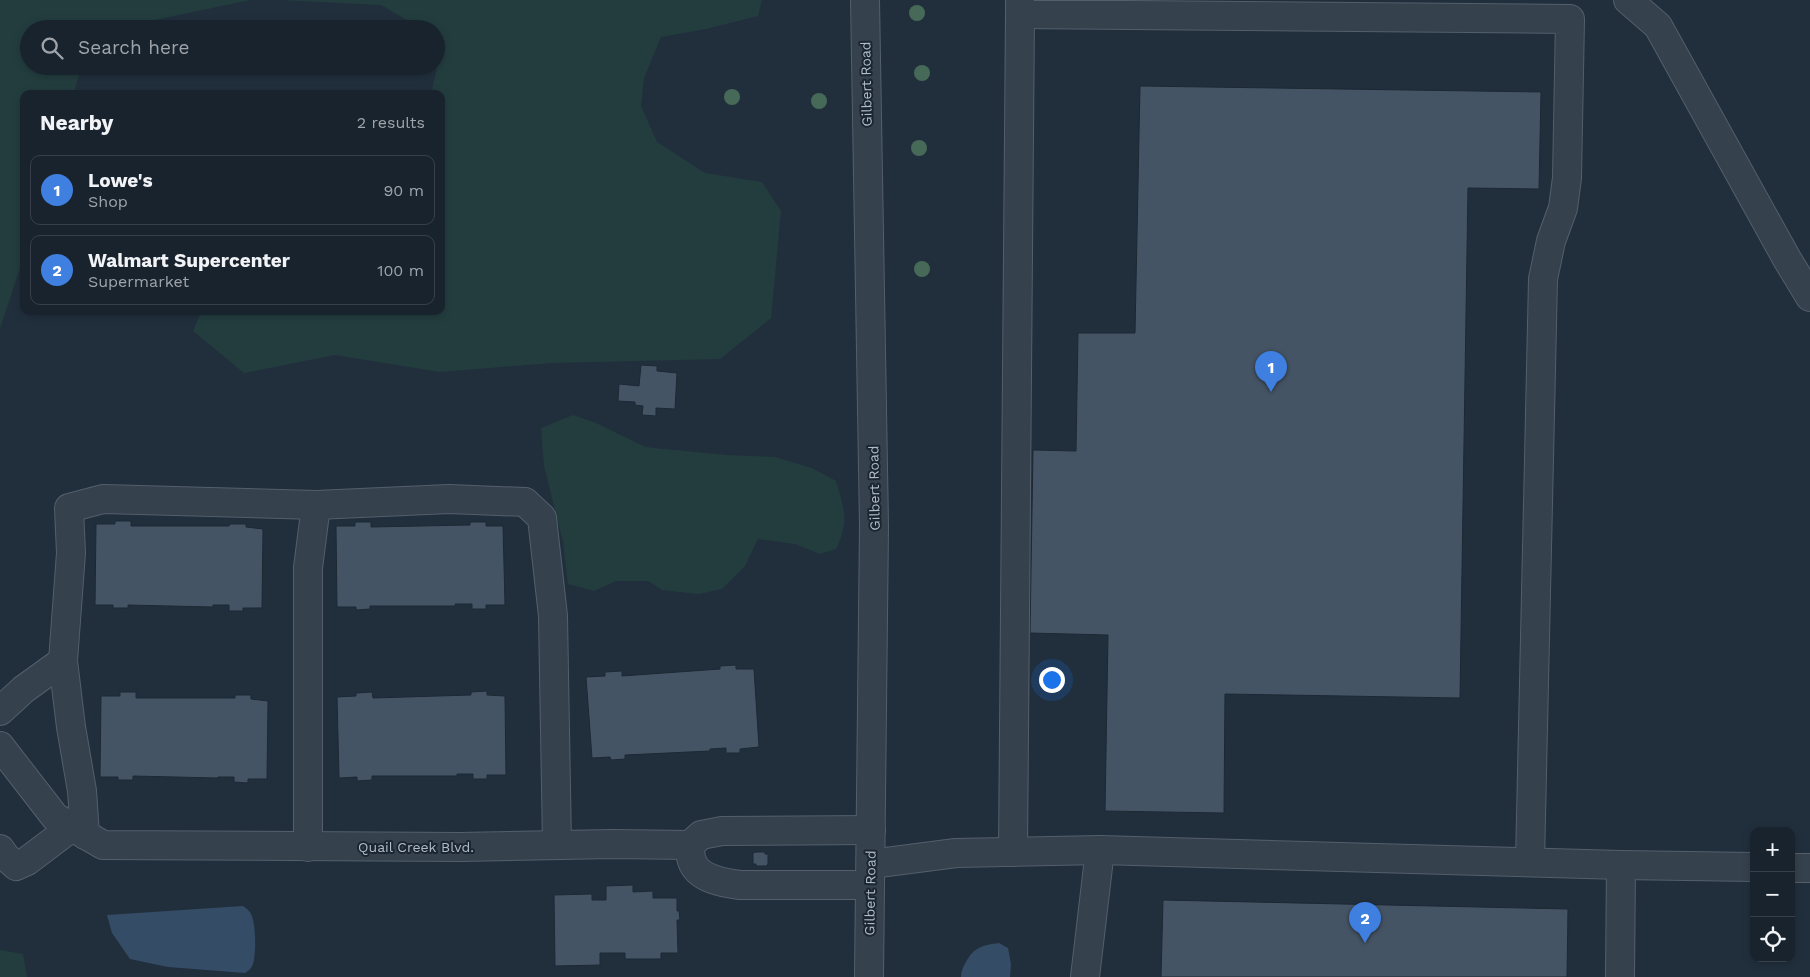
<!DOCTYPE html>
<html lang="en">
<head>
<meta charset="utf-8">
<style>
  :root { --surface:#19232e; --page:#262f3a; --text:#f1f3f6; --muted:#9fa4aa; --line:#37404a; --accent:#0b8043 }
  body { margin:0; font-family:"Work Sans",sans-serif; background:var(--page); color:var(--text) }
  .controls { position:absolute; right:15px; bottom:15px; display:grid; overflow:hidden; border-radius:10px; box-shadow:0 2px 8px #0003 }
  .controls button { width:45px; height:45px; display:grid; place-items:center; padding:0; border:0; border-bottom:1px solid var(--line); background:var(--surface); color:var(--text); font:25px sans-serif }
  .you { position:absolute; left:1051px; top:679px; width:18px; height:18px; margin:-12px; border:4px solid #fff; border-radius:50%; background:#1a73e8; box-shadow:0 0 0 8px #1a73e833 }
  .badge { display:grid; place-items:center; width:32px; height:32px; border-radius:50%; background:var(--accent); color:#fff; font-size:16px; font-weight:700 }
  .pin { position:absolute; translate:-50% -41px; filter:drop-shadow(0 1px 2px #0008) }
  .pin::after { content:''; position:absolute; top:26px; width:18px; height:15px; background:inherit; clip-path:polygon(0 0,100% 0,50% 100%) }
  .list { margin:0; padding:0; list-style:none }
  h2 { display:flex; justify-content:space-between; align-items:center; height:65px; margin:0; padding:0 20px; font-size:21px }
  h2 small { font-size:16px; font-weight:400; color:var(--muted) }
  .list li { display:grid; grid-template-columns:32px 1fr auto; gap:15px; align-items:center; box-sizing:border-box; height:70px; margin:0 10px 10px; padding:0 10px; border:1px solid var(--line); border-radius:10px }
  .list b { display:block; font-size:19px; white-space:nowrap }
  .list p { margin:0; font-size:16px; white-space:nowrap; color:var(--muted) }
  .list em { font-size:16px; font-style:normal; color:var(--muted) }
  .icon { flex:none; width:28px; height:28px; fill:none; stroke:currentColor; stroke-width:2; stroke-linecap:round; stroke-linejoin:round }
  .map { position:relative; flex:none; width:1810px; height:977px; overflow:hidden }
  .search { position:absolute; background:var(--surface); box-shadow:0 2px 8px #0003; left:20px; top:20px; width:425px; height:55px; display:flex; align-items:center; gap:12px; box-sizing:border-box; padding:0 18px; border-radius:28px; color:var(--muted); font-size:19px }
  .panel { position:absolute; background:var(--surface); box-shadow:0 2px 8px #0003; left:20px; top:90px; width:425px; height:225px; border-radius:10px }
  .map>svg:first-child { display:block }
  .green { fill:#233d3e }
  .water { fill:#344c65 }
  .building { fill:#455464; stroke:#1d2834 }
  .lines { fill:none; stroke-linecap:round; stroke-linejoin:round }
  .minor-casing { stroke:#545f6b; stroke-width:30 }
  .minor { stroke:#35414d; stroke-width:28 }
  .tree { fill:#476a58 }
  .labels { text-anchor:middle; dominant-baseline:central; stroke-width:4; stroke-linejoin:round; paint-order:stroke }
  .street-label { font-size:14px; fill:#b1bcc9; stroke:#1b2632 }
</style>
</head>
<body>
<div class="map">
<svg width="1810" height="977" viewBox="0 0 1810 977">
  <rect width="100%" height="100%" fill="#212f3d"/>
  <!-- green -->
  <g class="green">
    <polygon points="0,0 250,0 112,29 29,29 29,66 81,66 74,94 24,94 24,256 0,328"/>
    <polygon points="281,0 762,0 758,16 706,29 661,37 644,78 641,106 657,142 705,173 762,182 781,211 771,318 720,359 551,363 440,372 335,355 244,373 193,331 201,311 441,311 441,94 431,94 443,41 436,37 436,29 422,29 381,5"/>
    <path d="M 573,415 L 596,423 L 645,447 L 726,455 L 775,457 L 812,468 L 836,481 C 844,510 850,520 836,549 L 820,554 L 795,544 L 758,539 L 745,566 L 722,589 L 699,594 L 662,590 L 648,581 L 616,581 L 594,591 L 568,584 L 563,542 L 544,466 L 541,428 Z"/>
    <polygon points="0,950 23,954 27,977 0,977"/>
  </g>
  <!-- water -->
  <g class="water">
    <path d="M 243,906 C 246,908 248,910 250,912 C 256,921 256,949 254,960 C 253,966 250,970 245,973 L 168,967 L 130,959 L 112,933 L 107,915 Z"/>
    <path d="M 999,943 L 1008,948 L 1011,964 L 1010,977 L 961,977 C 961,971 963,967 966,962 C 974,947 983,945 999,943 Z"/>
  </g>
  <!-- building -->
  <g class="building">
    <polygon points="1140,86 1541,92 1539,189 1468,188 1460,698 1225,694 1224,813 1105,811 1108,635 1030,633 1033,450 1076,451 1078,333 1135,333"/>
    <polygon points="641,365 657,366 657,371 677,373 675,409 656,408 656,416 642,415 643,406 635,405 635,402 618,401 619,384 639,386"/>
    <polygon points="115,521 131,521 131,526 229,526 230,524 246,524 246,527 263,529 262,608 243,608 243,611 229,611 229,605 213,605 213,607 128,605 128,608 113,608 113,605 95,605 96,524 115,524"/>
    <polygon points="355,522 371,522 371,527 470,525 470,522 486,522 486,526 503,526 505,605 486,605 486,609 472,609 472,604 455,604 456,606 370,606 370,609 356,610 356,607 337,607 336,526 355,526"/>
    <polygon points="736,665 736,669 754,669 759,747 740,749 740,753 726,753 726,748 710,749 710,751 625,755 625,759 611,760 610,757 592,758 586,677 605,676 605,672 622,671 622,676 720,669 720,666"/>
    <polygon points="487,691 487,695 505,696 506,775 487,775 487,779 473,779 473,774 457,774 457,776 372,776 372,780 357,781 357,777 339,778 337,697 356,696 356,693 372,692 373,698 471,695 471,692"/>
    <polygon points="120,692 136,692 136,698 235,698 235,695 251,695 251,699 268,701 267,779 248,779 248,783 234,782 234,777 218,777 218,778 133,776 133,780 118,780 118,777 100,777 101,696 120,696"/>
    <polygon points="756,852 765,852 765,854 768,854 768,864 766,866 756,866 756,864 753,864 753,853"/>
    <polygon points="633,885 633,892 653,891 653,898 677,898 677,911 679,911 680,920 677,920 678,953 661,953 661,959 625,959 625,953 600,953 600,965 555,966 554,895 592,894 592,900 606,900 606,886"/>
    <polygon points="1163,900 1568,909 1567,977 1161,977"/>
  </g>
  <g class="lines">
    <!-- minor casing -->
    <g class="minor-casing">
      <g id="minor">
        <polyline points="865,0 874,526 869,977"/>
        <polyline points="1020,0 1020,14 1570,19 1567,178 1563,208 1551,241 1543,279 1530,862"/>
        <polyline points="1628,0 1658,26 1787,259 1810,297"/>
        <polyline points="0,711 24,689 63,661"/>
        <polyline points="0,746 55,817 103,845 460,847 612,844 690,845 701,835 722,831 871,830"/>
        <polyline points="85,835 82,791 71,727 63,661 71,553 69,508 103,499 316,505 449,499 525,502 542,518 553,616 557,845"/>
        <path d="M 690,845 C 690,850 690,856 692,861 C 698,879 724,883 740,885 L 870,885"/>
        <polyline points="308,847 308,568 316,505"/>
        <polyline points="0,849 5,856 16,866 27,861 72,827"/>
        <path d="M 1013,852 C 1013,572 1019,293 1020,14"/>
        <polyline points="871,864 956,853 1100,850 1621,865 1754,867"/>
        <polyline points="1791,868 1810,868"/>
        <polyline points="1085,977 1100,850"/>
        <polyline points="1620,977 1621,865"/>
      </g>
    </g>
    <!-- minor -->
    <use href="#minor" class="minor"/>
  </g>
  <!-- trees -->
  <g class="tree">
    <circle cx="917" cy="13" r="8"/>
    <circle cx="922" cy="73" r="8"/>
    <circle cx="732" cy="97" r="8"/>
    <circle cx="819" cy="101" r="8"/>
    <circle cx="919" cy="148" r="8"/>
    <circle cx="922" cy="269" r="8"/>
  </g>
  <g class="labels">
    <!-- street labels -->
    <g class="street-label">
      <text transform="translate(866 84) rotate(-91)">Gilbert Road</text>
      <text transform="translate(874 488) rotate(-91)">Gilbert Road</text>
      <text x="416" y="847">Quail Creek Blvd.</text>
      <text transform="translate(870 893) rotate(-89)">Gilbert Road</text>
    </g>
  </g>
</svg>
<div class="controls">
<button>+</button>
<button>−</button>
<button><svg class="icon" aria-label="locate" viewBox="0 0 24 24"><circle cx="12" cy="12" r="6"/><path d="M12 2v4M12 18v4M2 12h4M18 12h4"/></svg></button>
</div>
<div class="you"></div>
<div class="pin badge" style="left:1271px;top:392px;background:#3f7fe0">1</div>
<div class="pin badge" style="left:1365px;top:943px;background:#3f7fe0">2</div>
<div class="search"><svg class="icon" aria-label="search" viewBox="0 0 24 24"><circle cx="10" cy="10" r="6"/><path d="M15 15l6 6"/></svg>Search here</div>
<section class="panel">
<h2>Nearby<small>2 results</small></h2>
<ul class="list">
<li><span class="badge" style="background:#3f7fe0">1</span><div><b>Lowe's</b><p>Shop</p></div><em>90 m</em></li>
<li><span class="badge" style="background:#3f7fe0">2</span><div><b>Walmart Supercenter</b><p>Supermarket</p></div><em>100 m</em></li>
</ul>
</section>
</div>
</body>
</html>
